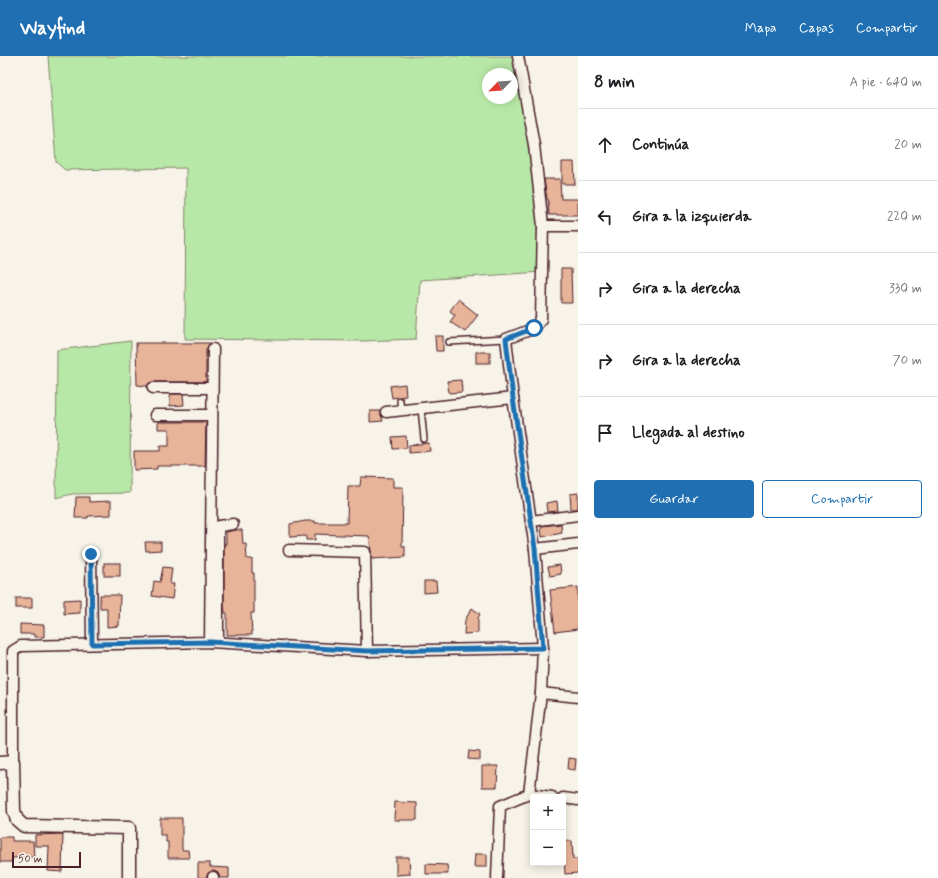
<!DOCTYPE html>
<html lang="es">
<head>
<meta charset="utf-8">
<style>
  :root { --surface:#fff; --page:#f6f6f6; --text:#202124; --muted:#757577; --line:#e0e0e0; --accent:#1f6fb2 }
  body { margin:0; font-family:Mynerve,sans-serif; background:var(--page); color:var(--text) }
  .controls { position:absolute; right:12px; bottom:12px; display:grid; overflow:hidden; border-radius:4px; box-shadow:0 2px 10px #0003 }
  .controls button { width:36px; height:36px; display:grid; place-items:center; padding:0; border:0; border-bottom:1px solid var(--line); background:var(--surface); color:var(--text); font:20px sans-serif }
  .compass { position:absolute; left:482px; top:12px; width:36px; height:36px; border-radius:50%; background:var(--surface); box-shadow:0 2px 10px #0003; rotate:245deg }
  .scale { position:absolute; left:12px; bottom:10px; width:69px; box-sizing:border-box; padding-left:4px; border:2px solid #4a1f2b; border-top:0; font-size:11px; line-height:14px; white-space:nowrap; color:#4a1f2b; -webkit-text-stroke:3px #f7f3e8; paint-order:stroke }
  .stop { position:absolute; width:12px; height:12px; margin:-9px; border:3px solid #1f6fb2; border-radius:50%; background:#fff }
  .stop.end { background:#1f6fb2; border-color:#fff; box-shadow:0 1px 4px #0008 }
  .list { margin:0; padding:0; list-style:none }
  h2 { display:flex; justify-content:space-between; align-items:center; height:52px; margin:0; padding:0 16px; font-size:17px }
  h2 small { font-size:13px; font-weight:400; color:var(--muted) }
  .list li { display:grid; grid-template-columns:26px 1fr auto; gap:12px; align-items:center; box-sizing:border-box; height:72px; padding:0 16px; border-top:1px solid var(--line) }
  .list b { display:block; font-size:15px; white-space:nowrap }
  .list em { font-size:13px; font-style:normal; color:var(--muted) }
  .actions { display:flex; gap:8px; padding:12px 16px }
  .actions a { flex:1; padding:9px 0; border:1px solid var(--accent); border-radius:4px; text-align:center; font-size:14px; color:var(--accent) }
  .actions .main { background:var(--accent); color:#fff }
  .icon { flex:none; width:22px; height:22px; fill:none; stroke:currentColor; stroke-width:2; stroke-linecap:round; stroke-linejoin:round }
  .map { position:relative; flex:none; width:578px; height:822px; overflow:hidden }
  header { display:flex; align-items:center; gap:24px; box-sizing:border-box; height:56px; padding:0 20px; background:var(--accent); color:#fff }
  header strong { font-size:19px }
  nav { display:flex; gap:22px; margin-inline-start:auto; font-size:14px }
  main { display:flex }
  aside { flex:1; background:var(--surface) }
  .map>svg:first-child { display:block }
  .green { fill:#b8e8a7; stroke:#818469; fill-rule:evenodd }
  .building { fill:#e7b499; stroke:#4a1f2b }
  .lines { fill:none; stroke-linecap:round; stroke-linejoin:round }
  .service-casing { stroke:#4a1f2b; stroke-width:8 }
  .minor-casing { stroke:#4a1f2b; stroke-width:13 }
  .tertiary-casing { stroke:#4a1f2b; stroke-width:15 }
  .service { stroke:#f7f3e8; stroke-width:5 }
  .minor { stroke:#f7f3e8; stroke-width:10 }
  .tertiary { stroke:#f7f3e8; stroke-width:12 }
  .route { stroke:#1f6fb2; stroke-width:5 }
</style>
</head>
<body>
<header>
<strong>Wayfind</strong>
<nav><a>Mapa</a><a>Capas</a><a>Compartir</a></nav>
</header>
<main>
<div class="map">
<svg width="578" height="822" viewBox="0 0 578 822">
  <rect width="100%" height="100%" fill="#f7f3e8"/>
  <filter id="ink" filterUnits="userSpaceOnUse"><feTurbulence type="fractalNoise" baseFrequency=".025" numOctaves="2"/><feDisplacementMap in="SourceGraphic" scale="8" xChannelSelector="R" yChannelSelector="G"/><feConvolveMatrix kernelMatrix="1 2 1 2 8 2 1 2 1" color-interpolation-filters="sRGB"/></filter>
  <g filter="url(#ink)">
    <!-- green -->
    <g class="green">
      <path d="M 48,0 L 518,0 L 534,89 L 542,216 L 420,224 L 416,283 L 362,285 L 185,283 L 186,112 L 65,114 L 56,106 ZM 488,18 L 512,18 L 512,42 L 488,42 Z"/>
      <polygon points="131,285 130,437 72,438 56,442 57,294"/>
    </g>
    <!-- building -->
    <g class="building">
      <polygon points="562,106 574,106 575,128 562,128"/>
      <polygon points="544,123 560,123 561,143 578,143 578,159 549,159 548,143 547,143"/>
      <polygon points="561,213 571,213 572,247 561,247"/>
      <polygon points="458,243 478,259 465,276 450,266 455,259 450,255"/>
      <polygon points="435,280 443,280 443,295 436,295"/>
      <polygon points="136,287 211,287 206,293 206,326 153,326 149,327 147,330 137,329"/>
      <rect x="476" y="296" width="14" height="11"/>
      <polygon points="461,324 462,336 449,337 447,325"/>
      <polygon points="405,328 406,340 392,342 390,330"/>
      <polygon points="170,338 183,338 184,349 170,350"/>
      <polygon points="370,355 380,355 383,365 370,366"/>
      <polygon points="158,366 206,366 205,410 157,410 157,413 134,414 134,395 160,395 160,390 169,390 169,373 158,373"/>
      <polygon points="406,380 407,392 393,393 392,381"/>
      <polygon points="429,387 430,395 409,397 409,389"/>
      <polygon points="361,421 393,422 393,431 403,431 402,490 405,490 405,501 372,503 369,480 315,478 315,484 306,484 306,480 290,481 290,468 305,465 315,465 315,467 347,467 348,430 360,430"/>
      <polygon points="578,437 578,453 571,453 570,438"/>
      <polygon points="76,441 89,441 89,446 111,445 111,459 88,460 88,462 75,462"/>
      <polygon points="557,445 558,455 547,456 546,447"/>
      <polygon points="561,468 562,477 542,481 541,470"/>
      <polygon points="236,474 242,474 243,488 246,488 247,503 252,503 252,517 254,517 254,557 251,557 252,579 227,579 227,557 225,557 224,549 224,488 226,488 226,476"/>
      <polygon points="145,486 161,486 161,494 146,495"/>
      <rect x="104" y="507" width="16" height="13"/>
      <polygon points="560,509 561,518 550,520 548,511"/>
      <polygon points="163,511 172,512 170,528 174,528 172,543 152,540 154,525 160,526"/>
      <polygon points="424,525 436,525 437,536 424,537"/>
      <polygon points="578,531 578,573 555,576 550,534"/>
      <polygon points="100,539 120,539 119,570 107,571 107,552 100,552"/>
      <rect x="16" y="542" width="16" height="10"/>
      <polygon points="80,543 80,557 64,558 64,544"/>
      <polygon points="472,552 480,558 478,562 478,577 464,578 465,564"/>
      <polygon points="20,568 44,569 44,581 34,581 34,578 20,578"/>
      <polygon points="469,695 480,696 480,704 468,703"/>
      <polygon points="569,702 576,703 575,714 568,713"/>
      <polygon points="482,710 498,710 497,731 482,731"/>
      <polygon points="395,746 417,747 417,764 394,764"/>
      <polygon points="160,762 182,762 182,794 188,794 189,802 168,802 168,786 166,786 166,779 160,779"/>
      <polygon points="63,778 62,816 48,815 49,790 35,790 35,779"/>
      <polygon points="0,781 12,781 12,785 33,785 34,801 12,802 12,806 0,806"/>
      <polygon points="563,785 572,785 573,803 578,803 578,817 565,818"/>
      <polygon points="475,798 487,798 487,811 474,811"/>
      <polygon points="396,801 409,801 410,818 396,819"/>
      <polygon points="198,807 210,807 210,811 229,812 229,822 220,822 218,817 213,815 208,817 206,822 198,822"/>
      <polygon points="426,808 447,809 448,818 426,818"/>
    </g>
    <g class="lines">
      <!-- service casing -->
      <g class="service-casing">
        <g id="service">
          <polyline points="449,286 506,283"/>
          <polyline points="400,345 401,354"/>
          <polyline points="421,352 424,383"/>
        </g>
      </g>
      <!-- minor casing -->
      <g class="minor-casing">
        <g id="minor">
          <polyline points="518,0 534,89 543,170 541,263 535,272 506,283 513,342 535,493 543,592 541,637 529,738"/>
          <polyline points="543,170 578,170"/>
          <polyline points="153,332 212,332"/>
          <polyline points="386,356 513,342"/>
          <polyline points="155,359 212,359"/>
          <polyline points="531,465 578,459"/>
          <polyline points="535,493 578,488"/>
          <polyline points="289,494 365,496 367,595"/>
          <polyline points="91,498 92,588"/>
          <polyline points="210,586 213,293"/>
          <polyline points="218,586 218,476 219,470 233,468"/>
          <polyline points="541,637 578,641"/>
          <polyline points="13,706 13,595 21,590 210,586 367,595 543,592"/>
          <polyline points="563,742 578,744"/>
          <polyline points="213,822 213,821"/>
          <polyline points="497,822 500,750 529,738 552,741"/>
        </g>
      </g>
      <!-- tertiary casing -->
      <g class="tertiary-casing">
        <polyline id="tertiary" points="0,707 13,706 14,755 17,764 24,770 129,772 129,822"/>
      </g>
      <!-- service -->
      <use href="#service" class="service"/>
      <!-- minor -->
      <use href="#minor" class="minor"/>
      <!-- tertiary -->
      <use href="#tertiary" class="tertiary"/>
    </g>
  </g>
  <g class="lines" filter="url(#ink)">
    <!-- route -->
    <polyline class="route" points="91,498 92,588 210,586 367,595 543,592 535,492 513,342 506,283 534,272"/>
  </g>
</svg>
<div class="controls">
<button>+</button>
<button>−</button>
</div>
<svg class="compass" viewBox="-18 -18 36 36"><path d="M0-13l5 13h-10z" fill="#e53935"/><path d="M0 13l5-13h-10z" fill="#757577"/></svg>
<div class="scale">50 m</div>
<div class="stop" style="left:534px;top:272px"></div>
<div class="stop end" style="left:91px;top:498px"></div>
</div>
<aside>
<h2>8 min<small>A pie · 640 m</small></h2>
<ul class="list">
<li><svg class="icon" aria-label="ahead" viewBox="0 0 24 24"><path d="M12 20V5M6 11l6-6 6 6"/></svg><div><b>Continúa</b></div><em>20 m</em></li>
<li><svg class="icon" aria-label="left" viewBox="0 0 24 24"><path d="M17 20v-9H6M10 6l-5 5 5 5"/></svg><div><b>Gira a la izquierda</b></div><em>220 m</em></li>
<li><svg class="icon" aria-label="right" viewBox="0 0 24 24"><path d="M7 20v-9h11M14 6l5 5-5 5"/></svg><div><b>Gira a la derecha</b></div><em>330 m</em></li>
<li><svg class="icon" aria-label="right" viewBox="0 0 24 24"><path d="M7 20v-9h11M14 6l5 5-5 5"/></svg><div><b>Gira a la derecha</b></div><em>70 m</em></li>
<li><svg class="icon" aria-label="arrive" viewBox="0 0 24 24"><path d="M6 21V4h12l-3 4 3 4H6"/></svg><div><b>Llegada al destino</b></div></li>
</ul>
<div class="actions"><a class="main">Guardar</a><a>Compartir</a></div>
</aside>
</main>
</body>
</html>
